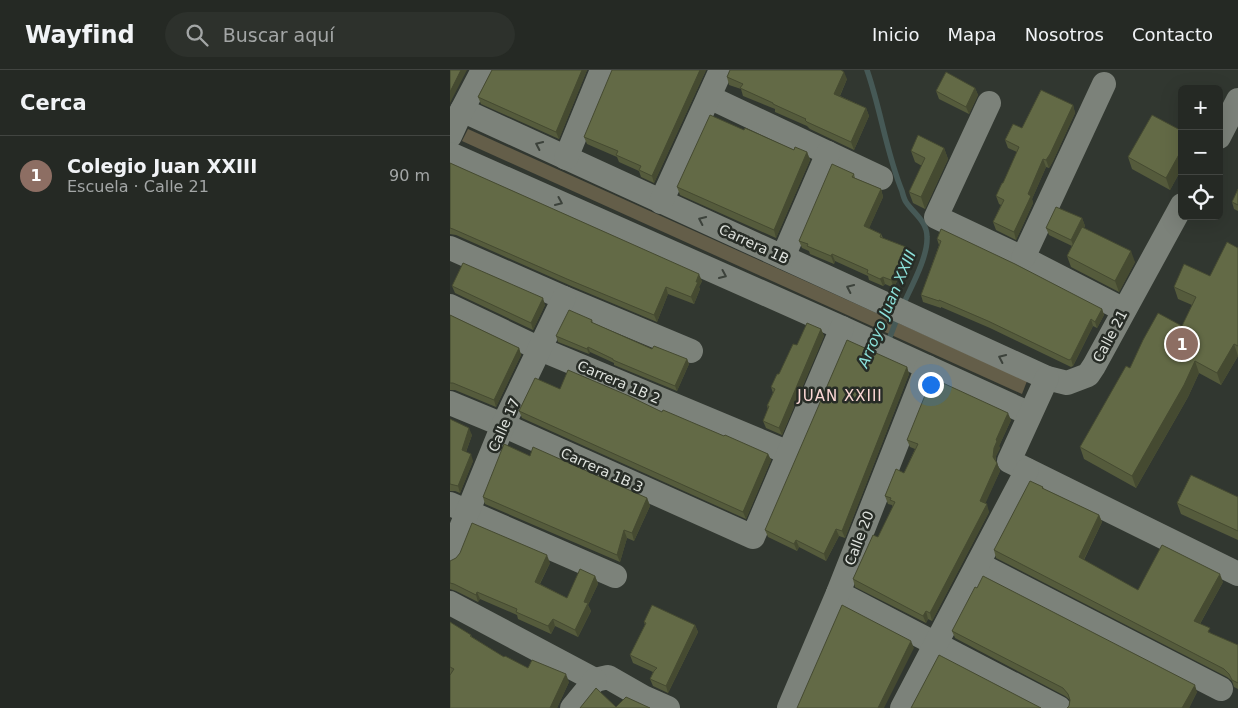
<!DOCTYPE html>
<html lang="es">
<head>
<meta charset="utf-8">
<style>
  :root { --surface:#252924; --page:#2d312c; --text:#f1f3f6; --muted:#a3a6a6; --line:#424541; --accent:#f59b99 }
  body { margin:0; font-family:"DejaVu Sans",sans-serif; background:var(--page); color:var(--text) }
  .controls { position:absolute; right:15px; top:15px; display:grid; overflow:hidden; border-radius:8px; box-shadow:0 5px 20px #0002 }
  .controls button { width:45px; height:45px; display:grid; place-items:center; padding:0; border:0; border-bottom:1px solid var(--line); background:var(--surface); color:var(--text); font:25px sans-serif }
  .you { position:absolute; left:480px; top:314px; width:18px; height:18px; margin:-12px; border:4px solid #fff; border-radius:50%; background:#1a73e8; box-shadow:0 0 0 8px #1a73e833 }
  .badge { display:grid; place-items:center; width:32px; height:32px; border-radius:50%; background:var(--accent); color:#fff; font-size:16px; font-weight:700 }
  .pin { position:absolute; translate:-50% -50%; border:2px solid #fff; box-shadow:0 1px 5px #0006 }
  .list { margin:0; padding:0; list-style:none }
  h2 { display:flex; justify-content:space-between; align-items:center; height:65px; margin:0; padding:0 20px; font-size:21px }
  h2 small { font-size:16px; font-weight:400; color:var(--muted) }
  .list li { display:grid; grid-template-columns:32px 1fr auto; gap:15px; align-items:center; box-sizing:border-box; height:80px; padding:0 20px; border-top:1px solid var(--line) }
  .list b { display:block; font-size:19px; white-space:nowrap }
  .list p { margin:0; font-size:16px; white-space:nowrap; color:var(--muted) }
  .list em { font-size:16px; font-style:normal; color:var(--muted) }
  .icon { flex:none; width:28px; height:28px; fill:none; stroke:currentColor; stroke-width:2; stroke-linecap:round; stroke-linejoin:round }
  .map { position:relative; flex:none; width:788px; height:638px; overflow:hidden }
  header { display:flex; align-items:center; gap:30px; box-sizing:border-box; height:70px; padding:0 25px; background:var(--surface); border-bottom:1px solid var(--line) }
  header strong { font-size:24px }
  nav { display:flex; gap:28px; margin-inline-start:auto; font-size:18px }
  .search { width:350px; height:45px; background:var(--page); display:flex; align-items:center; gap:12px; box-sizing:border-box; padding:0 18px; border-radius:28px; color:var(--muted); font-size:19px }
  main { display:flex }
  aside { flex:1; background:var(--surface) }
  .map>svg:first-child { display:block }
  .green { fill:#645e49 }
  .lines { fill:none; stroke-linecap:round; stroke-linejoin:round }
  .stream { stroke:#465956; stroke-width:5.5 }
  .minor { stroke:#7c827a; stroke-width:24 }
  .wall { fill:#555b3c }
  .shaded-wall { fill:#454a31 }
  .building { fill:#636a46; stroke:#454a31 }
  .oneway { stroke:#3c423b }
  .labels { text-anchor:middle; dominant-baseline:central; stroke-width:5; stroke-linejoin:round; paint-order:stroke }
  .street-label { font-size:14px; fill:#dfe3de; stroke:#272c26 }
  .water-label { font-size:15px; font-style:italic; fill:#8ce1da; stroke:#272c26 }
  .neighbourhood-label { font-size:15px; letter-spacing:1px; fill:#fbd7d5; stroke:#272c26 }
</style>
</head>
<body>
<header>
<strong>Wayfind</strong>
<div class="search"><svg class="icon" aria-label="search" viewBox="0 0 24 24"><circle cx="10" cy="10" r="6"/><path d="M15 15l6 6"/></svg>Buscar aquí</div>
<nav><a>Inicio</a><a>Mapa</a><a>Nosotros</a><a>Contacto</a></nav>
</header>
<main>
<aside>
<h2>Cerca<small></small></h2>
<ul class="list">
<li><span class="badge" style="background:#8d6e63">1</span><div><b>Colegio Juan XXIII</b><p>Escuela · Calle 21</p></div><em>90 m</em></li>
</ul>
</aside>
<div class="map">
<svg width="788" height="638" viewBox="0 0 788 638">
  <rect width="100%" height="100%" fill="#313730"/>
  <!-- green -->
  <polygon class="green" points="18,59 577,311 572,324 12,71"/>
  <g class="lines">
    <!-- stream -->
    <g class="stream">
      <path d="M 417,0 C 431,40 436,82 452,121 C 453,125 454,129 456,132 C 464,144 477,151 477,167 C 478,187 461,217 453,235"/>
      <polyline points="438,272 448,246"/>
    </g>
    <!-- minor -->
    <g class="minor">
      <polyline points="259,27 431,108"/>
      <polyline points="539,33 486,147 573,188 674,240"/>
      <polyline points="12,40 597,308 617,313 638,305 644,296 732,135"/>
      <polyline points="0,66 12,40 33,0"/>
      <polyline points="769,67 788,30"/>
      <polyline points="0,84 392,258 477,297 580,344"/>
      <polyline points="116,88 152,0"/>
      <polyline points="211,132 271,0"/>
      <polyline points="0,178 114,228 241,281"/>
      <polyline points="333,187 378,83"/>
      <polyline points="573,188 654,14"/>
      <polyline points="0,236 90,279 339,383"/>
      <polyline points="597,308 559,391 788,504"/>
      <polyline points="0,333 53,355 303,467 392,258"/>
      <polyline points="0,434 165,506"/>
      <polyline points="0,485 53,355 114,228"/>
      <polyline points="528,494 771,619"/>
      <polyline points="388,523 609,638"/>
      <polyline points="0,533 145,610 158,607 193,627 218,638"/>
      <polyline points="122,638 145,610"/>
      <polyline points="339,638 388,523 477,297"/>
      <polyline points="452,638 577,400"/>
    </g>
  </g>
  <!-- wall -->
  <g class="wall">
    <polygon points="42,0 137,0 109,69 31,34 28,27"/>
    <polygon points="256,0 204,113 191,107 189,101 169,92 167,87 137,74 134,67"/>
    <polygon points="277,7 397,9 390,26 416,38 419,46 404,80 360,59 357,56 325,42 325,39 293,26 291,19 279,15"/>
    <polygon points="525,18 528,25 519,44 489,29 486,21"/>
    <polygon points="623,35 625,43 603,91 599,98 596,97 582,129 583,133 566,170 546,160 543,152 551,135 549,134 546,126 553,113 567,82 558,78 555,70"/>
    <polygon points="294,60 344,80 357,82 360,90 326,168 230,125 227,117"/>
    <polygon points="732,61 732,98 720,120 682,99 678,87"/>
    <polygon points="494,78 498,89 475,139 463,133 459,122 472,96 465,92 461,81"/>
    <polygon points="0,93 252,211 249,217 250,219 244,234 218,224 207,252 119,215 6,165 0,164"/>
    <polygon points="404,104 405,108 431,119 433,127 419,158 431,164 433,168 456,177 458,185 444,218 435,214 433,216 419,210 418,206 385,191 384,194 360,184 359,181 352,178 349,171"/>
    <polygon points="788,119 788,141 784,139 782,132"/>
    <polygon points="632,148 635,156 634,158 685,192 669,222 621,197 617,186 622,176 599,165 596,158"/>
    <polygon points="487,169 652,239 654,245 647,258 643,256 623,296 621,297 540,258 491,237 491,238 473,232 471,225 489,175"/>
    <polygon points="788,178 788,286 771,315 749,303 738,327 686,418 634,389 630,377 680,298 732,256 742,235 728,229 724,217 760,206"/>
    <polygon points="2,216 95,235 83,260 5,223"/>
    <polygon points="0,245 69,278 71,285 46,337 5,320 0,320"/>
    <polygon points="142,250 143,253 202,279 237,289 239,294 227,321 164,295 164,293 140,282 139,284 108,272 106,266"/>
    <polygon points="371,259 374,266 332,365 316,358 313,351 318,339 317,336 323,323 321,317 347,275"/>
    <polygon points="457,297 459,304 395,468 389,466 376,491 349,477 347,481 318,467 315,460"/>
    <polygon points="110,319 179,326 180,327 212,342 318,384 321,390 296,449 72,348 69,341"/>
    <polygon points="0,349 22,365 16,382 23,391 10,423 5,421 0,421"/>
    <polygon points="561,350 549,376 550,378 546,386 546,391 550,401 535,433 539,442 482,551 478,549 476,553 405,517 403,509 428,467 443,437 442,435 438,434 435,426 454,403 465,379 460,377 457,370"/>
    <polygon points="80,386 197,428 200,436 184,471 177,468 170,492 35,434 33,427"/>
    <polygon points="593,417 594,419 649,445 652,452 634,490 688,520 773,512 750,554 762,564 788,575 788,619 784,617 782,611 777,607 546,488 544,480"/>
    <polygon points="788,427 788,470 731,444 727,433"/>
    <polygon points="0,491 100,493 90,514 117,528 145,506 148,514 138,535 141,541 128,567 105,556 101,564 68,549 67,545 30,529 28,532 6,521 0,519"/>
    <polygon points="0,552 21,565 22,567 54,587 78,598 119,612 107,638 0,638 1,604 0,604"/>
    <polygon points="194,552 245,555 248,562 218,623 203,616 200,609 203,602 183,593 180,585 195,555"/>
    <polygon points="502,561 747,622 739,638 617,638 619,636 620,630 615,626 505,568"/>
  </g>
  <!-- shaded-wall -->
  <g class="shaded-wall">
    <polygon points="11,0 17,0 0,33 0,22"/>
    <polygon points="132,0 137,0 109,69 106,62"/>
    <polygon points="250,0 256,0 204,113 202,106"/>
    <polygon points="394,2 397,9 387,32 384,24"/>
    <polygon points="525,18 528,25 519,44 516,37"/>
    <polygon points="623,35 625,43 603,91 599,98 596,90"/>
    <polygon points="416,38 419,46 404,80 401,72"/>
    <polygon points="494,78 498,89 475,139 471,127"/>
    <polygon points="732,79 732,98 720,120 716,108"/>
    <polygon points="357,82 360,90 326,168 324,160"/>
    <polygon points="593,89 596,97 582,129 583,133 566,170 564,162 578,124"/>
    <polygon points="431,119 433,127 417,163 414,156"/>
    <polygon points="632,148 635,156 624,177 621,170"/>
    <polygon points="456,177 458,185 444,218 441,210"/>
    <polygon points="681,181 685,192 669,222 665,211"/>
    <polygon points="382,184 385,191 384,194 381,186"/>
    <polygon points="249,204 252,211 249,217 250,219 244,234 241,227 246,212"/>
    <polygon points="433,207 435,214 433,216 430,209"/>
    <polygon points="216,217 218,224 207,252 204,245"/>
    <polygon points="93,228 95,235 83,260 81,253"/>
    <polygon points="652,239 654,245 647,258 645,252"/>
    <polygon points="641,249 643,256 623,296 621,289"/>
    <polygon points="371,259 374,266 332,365 329,358"/>
    <polygon points="784,274 788,286 771,315 767,303"/>
    <polygon points="138,277 140,282 139,284 137,279"/>
    <polygon points="69,278 71,285 46,337 44,330"/>
    <polygon points="237,289 239,294 227,321 225,316"/>
    <polygon points="745,291 749,303 738,327 686,418 682,406"/>
    <polygon points="457,297 459,304 395,468 392,461"/>
    <polygon points="558,343 561,350 549,376 550,378 546,386 545,395 543,387 544,378 546,370"/>
    <polygon points="19,358 22,365 14,387 12,380"/>
    <polygon points="21,384 23,391 10,423 8,416"/>
    <polygon points="318,384 321,390 296,449 293,442"/>
    <polygon points="547,393 550,401 533,439 530,431"/>
    <polygon points="197,428 200,436 184,471 182,463"/>
    <polygon points="537,434 539,442 482,551 480,543"/>
    <polygon points="649,445 652,452 631,495 629,487"/>
    <polygon points="386,459 389,466 376,491 374,484"/>
    <polygon points="174,460 177,468 170,492 167,485"/>
    <polygon points="346,470 349,477 347,481 344,474"/>
    <polygon points="97,485 100,493 87,519 85,512"/>
    <polygon points="770,504 773,512 747,559 744,551"/>
    <polygon points="145,506 148,514 138,535 141,541 128,567 125,560 134,532"/>
    <polygon points="27,522 30,529 28,532 26,525"/>
    <polygon points="476,541 478,549 476,553 473,546"/>
    <polygon points="103,549 105,556 101,564 98,556"/>
    <polygon points="245,555 248,562 218,623 216,616"/>
    <polygon points="461,571 464,578 434,638 428,638"/>
    <polygon points="116,604 119,612 107,638 100,638"/>
    <polygon points="745,615 747,622 739,638 732,638"/>
  </g>
  <!-- building -->
  <g class="building">
    <polygon points="0,0 11,0 0,22"/>
    <polygon points="42,0 132,0 106,62 28,27"/>
    <polygon points="162,0 250,0 202,106 189,100 191,96 166,85 168,81 134,67"/>
    <polygon points="280,0 391,0 394,2 384,24 416,38 401,72 357,52 355,50 356,49 323,34 323,33 290,18 293,14 277,7"/>
    <polygon points="496,2 525,18 516,37 486,21"/>
    <polygon points="591,20 623,35 600,84 596,90 593,89 578,124 581,126 564,162 543,152 554,130 546,126 552,113 553,113 569,77 555,70 563,54 572,58"/>
    <polygon points="260,45 294,60 295,58 344,80 345,77 357,82 324,160 227,117"/>
    <polygon points="702,45 732,61 732,79 716,108 678,87"/>
    <polygon points="468,65 494,78 471,127 459,122 475,88 461,81"/>
    <polygon points="0,93 249,204 246,212 248,212 241,227 216,217 204,245 117,209 3,159 0,158"/>
    <polygon points="382,94 404,104 402,107 431,119 414,156 431,164 430,167 456,177 441,210 433,207 430,209 417,203 418,200 382,184 381,186 357,176 358,174 349,171"/>
    <polygon points="788,119 788,135 782,132"/>
    <polygon points="606,137 632,148 621,170 596,158"/>
    <polygon points="632,157 681,181 665,211 617,186"/>
    <polygon points="491,159 565,194 652,239 645,252 641,249 621,289 619,290 538,251 489,230 489,231 471,225 491,171 487,169"/>
    <polygon points="777,172 788,178 788,276 784,274 767,303 745,291 734,315 682,406 630,377 676,296 680,298 693,270 708,243 732,256 746,227 724,217 734,194 760,206"/>
    <polygon points="13,193 93,228 81,253 2,216"/>
    <polygon points="119,240 142,250 141,252 202,279 204,276 237,289 225,316 163,290 163,289 138,277 137,279 106,266"/>
    <polygon points="0,245 69,278 44,330 3,313 0,313"/>
    <polygon points="357,253 371,259 329,358 313,351 319,336 317,336 325,319 321,317 327,304 329,304 343,274 347,275"/>
    <polygon points="397,270 457,297 392,461 386,459 374,484 346,470 344,474 315,460"/>
    <polygon points="118,300 179,326 212,342 213,340 274,366 275,365 318,384 293,442 69,341 85,308 110,319"/>
    <polygon points="482,308 558,343 546,370 547,371 544,378 543,387 547,393 530,431 537,434 480,543 476,541 473,546 403,509 423,465 428,467 445,432 440,430 441,428 435,426 446,399 454,403 468,374 457,370"/>
    <polygon points="0,349 19,358 12,380 21,384 8,416 0,414"/>
    <polygon points="54,374 80,386 83,377 197,428 182,463 174,460 167,485 33,427"/>
    <polygon points="741,405 788,427 788,461 727,433"/>
    <polygon points="580,411 593,417 592,418 649,445 629,487 688,520 712,475 770,504 744,551 760,558 758,562 788,575 788,613 782,610 779,604 774,599 544,480"/>
    <polygon points="22,453 97,485 85,512 117,528 130,499 145,506 134,532 138,533 125,560 103,549 98,556 66,542 67,539 27,522 26,525 4,514 0,513 0,491 6,488 10,483"/>
    <polygon points="533,506 745,615 732,638 617,638 619,636 620,630 618,624 613,618 502,561 525,517 527,518"/>
    <polygon points="202,535 245,555 216,616 200,609 204,601 207,598 180,585 196,553 194,552"/>
    <polygon points="392,535 461,571 428,638 347,638"/>
    <polygon points="0,552 21,565 20,566 54,587 55,586 78,598 82,590 116,604 100,638 0,638 0,605 4,599 0,597"/>
    <polygon points="489,585 591,638 461,638"/>
    <polygon points="146,618 166,637 176,627 200,638 130,638"/>
  </g>
  <!-- one-way arrows -->
  <defs><path id="oneway-chevron" d="M-2-3.5L2.5 0L-2 3.5" fill="none" stroke-width="1.6" stroke-linecap="round" stroke-linejoin="round" transform="scale(1.25)"/></defs>
  <g class="oneway">
    <use href="#oneway-chevron" transform="translate(89 75) rotate(-155)"/>
    <use href="#oneway-chevron" transform="translate(109 132) rotate(24)"/>
    <use href="#oneway-chevron" transform="translate(252 150) rotate(-155)"/>
    <use href="#oneway-chevron" transform="translate(273 205) rotate(24)"/>
    <use href="#oneway-chevron" transform="translate(400 218) rotate(-155)"/>
    <use href="#oneway-chevron" transform="translate(552 288) rotate(-155)"/>
  </g>
  <g class="labels">
    <!-- street labels -->
    <g class="street-label">
      <text transform="translate(304 174) rotate(25)">Carrera 1B</text>
      <text transform="translate(660 266) rotate(-62)">Calle 21</text>
      <text transform="translate(169 312) rotate(23)">Carrera 1B 2</text>
      <text transform="translate(54 355) rotate(-66)">Calle 17</text>
      <text transform="translate(152 400) rotate(24)">Carrera 1B 3</text>
      <text transform="translate(409 468) rotate(-69)">Calle 20</text>
    </g>
    <!-- water labels -->
    <g class="water-label">
      <text transform="translate(437 239) rotate(-67)">Arroyo Juan XXIII</text>
    </g>
    <!-- neighbourhood labels -->
    <g class="neighbourhood-label">
      <text x="390" y="326">JUAN XXIII</text>
    </g>
  </g>
</svg>
<div class="controls">
<button>+</button>
<button>−</button>
<button><svg class="icon" aria-label="locate" viewBox="0 0 24 24"><circle cx="12" cy="12" r="6"/><path d="M12 2v4M12 18v4M2 12h4M18 12h4"/></svg></button>
</div>
<div class="you"></div>
<div class="pin badge" style="left:732px;top:274px;background:#8d6e63">1</div>
</div>
</main>
</body>
</html>
